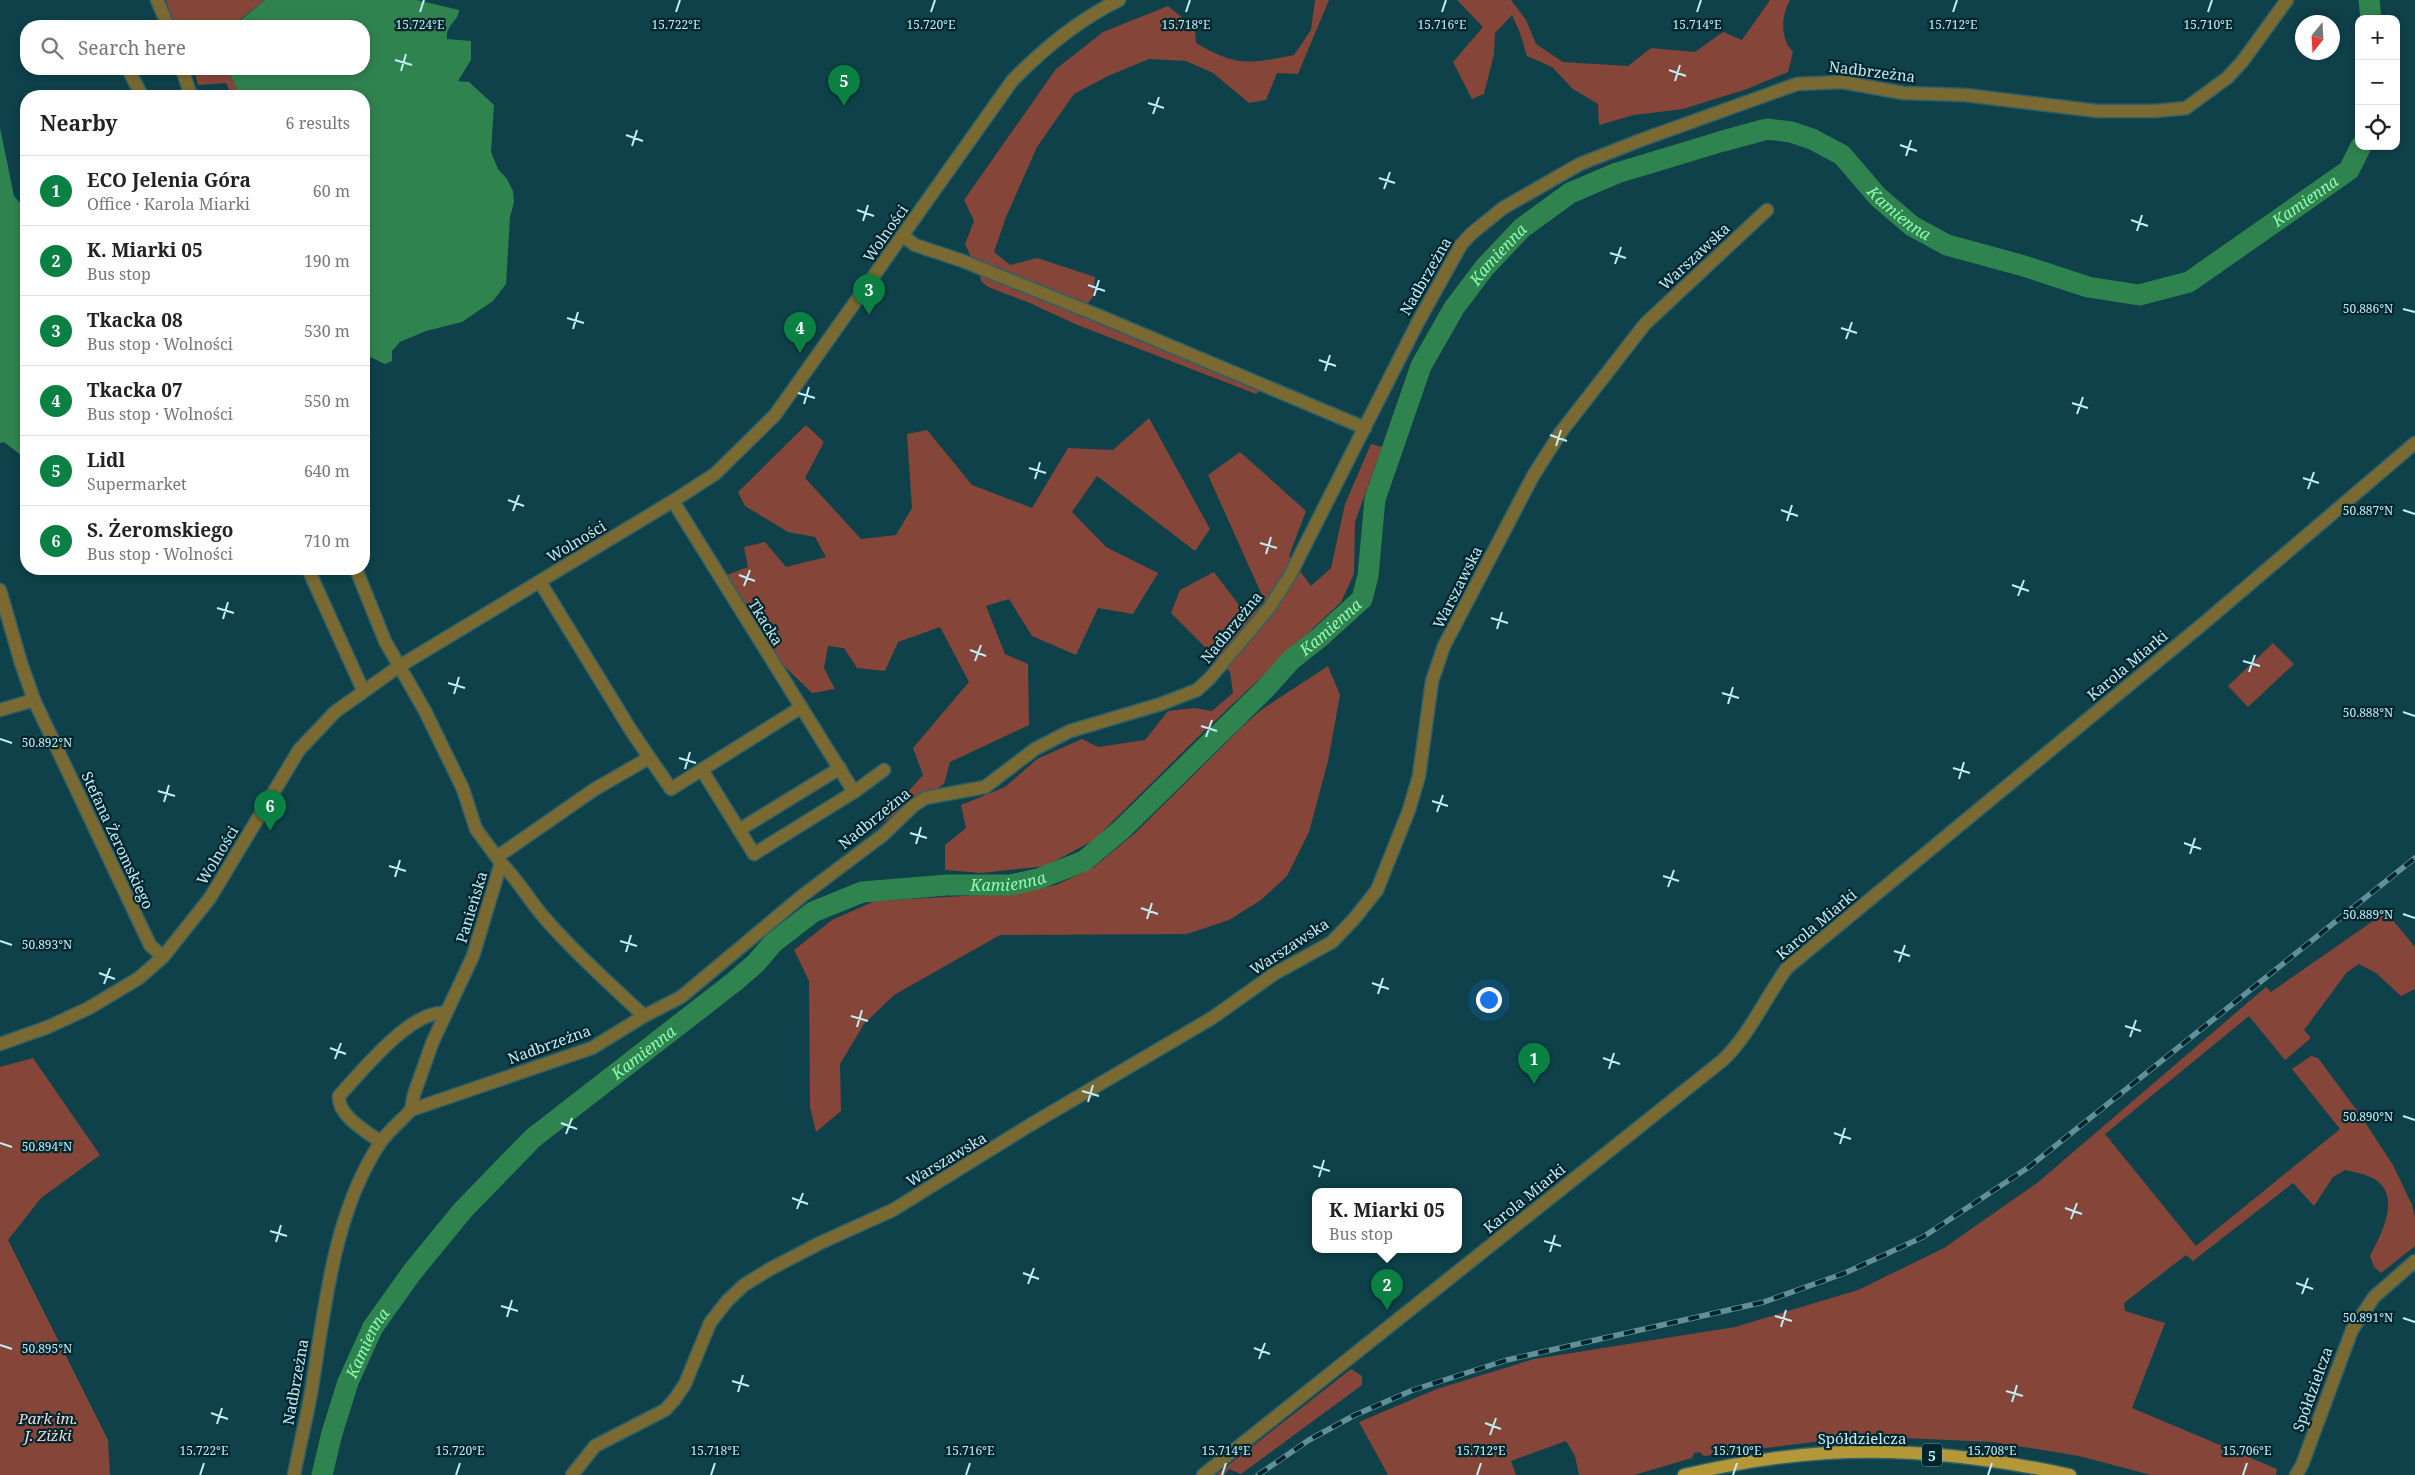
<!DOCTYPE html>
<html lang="en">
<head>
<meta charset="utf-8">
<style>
  :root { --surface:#fff; --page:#f6f6f6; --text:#222; --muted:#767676; --line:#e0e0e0; --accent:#0b8043 }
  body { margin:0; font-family:"Noto Serif",serif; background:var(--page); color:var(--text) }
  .controls { position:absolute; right:15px; top:15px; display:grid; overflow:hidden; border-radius:10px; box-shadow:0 2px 8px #0003 }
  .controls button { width:45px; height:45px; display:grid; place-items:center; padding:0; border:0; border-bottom:1px solid var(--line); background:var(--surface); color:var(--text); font:25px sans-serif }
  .compass { position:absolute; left:2295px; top:15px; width:45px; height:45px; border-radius:50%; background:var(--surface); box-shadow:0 2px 8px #0003; rotate:198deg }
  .you { position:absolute; left:1488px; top:999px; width:18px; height:18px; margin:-12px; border:4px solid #fff; border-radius:50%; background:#1a73e8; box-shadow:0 0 0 8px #1a73e833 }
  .badge { display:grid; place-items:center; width:32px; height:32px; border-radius:50%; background:var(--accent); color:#fff; font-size:16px; font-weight:700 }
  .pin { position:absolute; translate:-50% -41px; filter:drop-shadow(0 1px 2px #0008) }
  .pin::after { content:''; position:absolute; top:26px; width:18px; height:15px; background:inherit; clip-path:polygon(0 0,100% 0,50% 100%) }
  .popup { position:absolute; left:1312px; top:1188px; width:150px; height:65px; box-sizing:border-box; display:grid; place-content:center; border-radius:10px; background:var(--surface); filter:drop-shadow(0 1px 4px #0005); font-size:16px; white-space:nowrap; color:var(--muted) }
  .popup b { font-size:19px; color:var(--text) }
  .popup::after { content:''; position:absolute; left:50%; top:100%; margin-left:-10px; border:10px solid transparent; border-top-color:var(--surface) }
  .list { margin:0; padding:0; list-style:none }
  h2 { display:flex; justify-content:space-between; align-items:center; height:65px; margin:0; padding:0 20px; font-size:21px }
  h2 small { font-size:16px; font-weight:400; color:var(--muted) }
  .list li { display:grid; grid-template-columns:32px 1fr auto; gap:15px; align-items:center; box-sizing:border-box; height:70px; padding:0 20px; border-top:1px solid var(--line) }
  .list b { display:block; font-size:19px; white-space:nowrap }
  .list p { margin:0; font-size:16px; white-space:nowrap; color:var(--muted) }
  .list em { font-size:16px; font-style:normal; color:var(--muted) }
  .icon { flex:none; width:28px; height:28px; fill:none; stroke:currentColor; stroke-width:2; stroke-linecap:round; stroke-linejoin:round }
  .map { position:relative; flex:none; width:2415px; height:1475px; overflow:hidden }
  .search { position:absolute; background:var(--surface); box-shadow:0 2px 8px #0003; left:20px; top:20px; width:350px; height:55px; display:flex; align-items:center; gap:12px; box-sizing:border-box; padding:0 18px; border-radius:20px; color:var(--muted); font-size:19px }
  .panel { position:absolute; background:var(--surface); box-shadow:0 2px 8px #0003; left:20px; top:90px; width:350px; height:485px; border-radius:20px }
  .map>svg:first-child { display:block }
  .green { fill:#854639 }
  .water { fill:#2f834f }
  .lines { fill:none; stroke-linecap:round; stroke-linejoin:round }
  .river { stroke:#2f834f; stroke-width:21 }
  .minor-casing { stroke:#2f6069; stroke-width:15 }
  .major-casing { stroke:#2f6069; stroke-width:15 }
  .minor { stroke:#7a6a31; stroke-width:12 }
  .major { stroke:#b49837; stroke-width:12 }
  .rail-casing { stroke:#619099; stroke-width:5.5 }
  .rail { stroke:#00262d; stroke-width:4; stroke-dasharray:11; stroke-linecap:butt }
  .ticks { fill:none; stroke:#c3edf6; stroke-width:2 }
  .labels { text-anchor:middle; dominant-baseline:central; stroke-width:4.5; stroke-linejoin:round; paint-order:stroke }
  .shield { fill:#00262d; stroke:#88b1ba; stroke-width:1 }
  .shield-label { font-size:14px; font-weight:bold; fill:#c3edf6 }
  .street-label { font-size:15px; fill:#c3edf6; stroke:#00262d }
  .park-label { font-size:15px; font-style:italic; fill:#f4dbd6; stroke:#00262d }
  .water-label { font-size:16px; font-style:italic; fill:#8efbb1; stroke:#00262d }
  .ticks-label { font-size:12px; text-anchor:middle; fill:#c3edf6; stroke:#00262d; stroke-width:4.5; stroke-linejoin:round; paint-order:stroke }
</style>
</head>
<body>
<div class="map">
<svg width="2415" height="1475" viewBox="0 0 2415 1475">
  <rect width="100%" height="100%" fill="#0e414a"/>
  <!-- green -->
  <g class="green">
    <polygon points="166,0 265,0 243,17 236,26 174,26"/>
    <path d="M 1315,0 L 1329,0 L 1298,74 L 1277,73 L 1266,100 L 1249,103 L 1213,73 L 1186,61 L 1149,59 L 1108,76 L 1074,94 L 1037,147 L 1006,217 L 994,252 L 1010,265 L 1037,258 L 1095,277 L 1093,297 L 1078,315 L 1259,391 L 1256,394 L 1075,324 L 1030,303 L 988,287 L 981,281 L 977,261 L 972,259 L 965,244 L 974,221 L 964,200 L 1056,69 L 1103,32 L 1168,6 L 1195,28 L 1196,43 C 1237,67 1249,64 1294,55 L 1311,30 Z"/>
    <path d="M 1457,0 L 1511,0 L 1526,20 L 1536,44 L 1563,62 L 1628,66 L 1651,48 L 1695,52 L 1723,32 L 1742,40 L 1770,0 L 1790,0 C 1781,16 1780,38 1793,52 L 1788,72 L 1747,89 L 1683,109 L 1634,115 L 1599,125 L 1598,104 L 1573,89 L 1552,67 L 1527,56 L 1520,33 L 1512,15 L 1495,33 L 1494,54 L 1484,94 L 1472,99 L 1453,62 L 1483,27 Z"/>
    <polygon points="194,69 228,69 240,96 209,96 231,94 226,83 198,85"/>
    <polygon points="1149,418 1210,529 1195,551 1097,476 1072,512 1106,547 1158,573 1133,614 1098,608 1076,655 1032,636 1009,599 986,606 1005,654 1028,664 1029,725 950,762 944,784 881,823 875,815 907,793 923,775 913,748 969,682 940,627 898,642 885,671 857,668 844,648 828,646 824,668 835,689 812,693 782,664 727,575 748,567 744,547 765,542 786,567 826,557 815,537 788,532 745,506 738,492 806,425 824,442 805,478 861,539 896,535 912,508 907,434 927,430 972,485 1032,508 1068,448 1113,450"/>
    <polygon points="1371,444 1382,447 1355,522 1354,574 1341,602 1200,735 1094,840 1046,866 982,873 945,870 945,845 966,828 961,805 1005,787 1037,759 1082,739 1098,747 1145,740 1168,711 1195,708 1212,711 1233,693 1230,672 1171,613 1180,590 1214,572 1248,617 1265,602 1208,475 1240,452 1306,511 1289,556 1311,586 1331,568 1345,504"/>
    <polygon points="2273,643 2294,664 2248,707 2228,686"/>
    <polygon points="1328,666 1340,695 1328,761 1309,832 1287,876 1261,900 1229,920 1187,934 1000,935 894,995 864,1024 840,1064 841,1111 816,1132 810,1107 809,981 794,950 832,920 875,901 1016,893 1056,885 1094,867 1134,834 1243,726 1261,710"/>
    <path d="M 2386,912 L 2415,947 L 2415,989 L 2401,996 L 2376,973 L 2359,964 L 2347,972 L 2304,1030 L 2311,1038 L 2285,1060 L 2249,1016 L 2105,1134 L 2196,1246 L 2340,1129 L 2292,1069 L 2311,1056 L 2318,1058 L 2361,1116 L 2393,1165 L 2412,1205 L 2415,1217 L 2415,1246 L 2381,1273 L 2374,1267 L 2370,1256 C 2382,1233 2405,1190 2368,1176 C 2361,1173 2353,1172 2345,1170 L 2333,1177 L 2314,1206 L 2293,1183 L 2193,1261 L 2186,1255 L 2124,1303 L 2125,1311 L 2165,1323 L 2132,1408 L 2277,1469 L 2276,1475 L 2151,1475 L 2079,1456 L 1993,1442 L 1903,1438 L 1813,1442 L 1704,1456 L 1700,1452 L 1694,1453 L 1692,1458 L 1634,1475 L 1579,1475 L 1575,1456 L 1566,1441 L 1511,1461 L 1516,1475 L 1388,1475 L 1359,1422 L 1437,1389 L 1534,1359 L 1735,1327 L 1858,1290 L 1944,1248 L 2037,1183 L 2266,987 L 2271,992 Z"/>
    <polygon points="33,1058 100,1155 41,1198 8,1240 108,1440 110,1475 0,1475 0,1067"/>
    <polygon points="1351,1369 1362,1376 1362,1385 1241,1474 1229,1469 1224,1475 1216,1475"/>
  </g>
  <!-- water -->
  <g class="water">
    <path d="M 265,0 L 417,0 L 459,10 C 459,21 445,25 447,39 L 471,41 L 471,60 L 458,81 L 469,82 L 494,105 L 491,152 L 498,169 L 507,179 L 513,191 L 514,202 L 510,217 L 506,284 L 493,301 L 462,322 L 426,331 L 400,342 L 392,351 L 392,361 L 385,364 L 364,354 L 364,275 L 370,230 L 364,227 L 364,96 L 240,96 L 228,69 L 364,69 L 364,26 L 236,26 L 243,18 Z"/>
    <polygon points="0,128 14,196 26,210 26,459 4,442 0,443"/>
  </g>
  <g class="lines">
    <!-- river -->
    <g class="river">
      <polyline points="2369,0 2371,19"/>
      <path id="s1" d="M 322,1475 L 332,1433 L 348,1382 L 373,1327 L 413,1271 L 463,1210 L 533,1138 L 734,982 L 756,963 L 773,943 L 813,912 L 862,892 L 947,885 L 1010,885 L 1038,879 L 1084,861 L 1121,830 L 1265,689 L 1291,660 L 1319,638 L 1362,599 L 1368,576 L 1375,499 L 1421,366 L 1454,308 L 1485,267 L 1522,228 L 1570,193 L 1617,173 L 1723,141 L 1767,129 L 1791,132 L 1812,139 L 1842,155 L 1878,197 L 1912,226 L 1947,245 L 2024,266 L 2088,287 L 2139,295 L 2189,282 L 2349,170 L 2361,146"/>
    </g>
    <!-- minor casing -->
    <g class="minor-casing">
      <g id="minor">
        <polyline points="157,0 168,26"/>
        <polyline points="128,69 142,96"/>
        <polyline points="182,69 191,96"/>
        <polyline points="903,236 915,245 963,261 1097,315 1365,428"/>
        <polyline points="673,501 854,792"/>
        <polyline points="308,569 363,690"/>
        <polyline points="356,569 385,641 425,711 463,789 476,829 501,863 473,956 433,1041 414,1094 411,1110"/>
        <polyline points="540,582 632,732 671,789 800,708"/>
        <polyline points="0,590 21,663 34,700 150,945 163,957"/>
        <polyline points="0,710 34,700"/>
        <polyline points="702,770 754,854 854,792 884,770"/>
        <polyline points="739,830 840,768"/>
        <polyline points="497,857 595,789 649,758"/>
        <path d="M 501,863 C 517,879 528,898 542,915 C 573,951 609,983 644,1016"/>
        <path d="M 0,1044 L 48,1027 L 89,1008 L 139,978 L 163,957 L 210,898 L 299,750 L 335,712 L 398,667 L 673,501 L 715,474 L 775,415 L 1012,81 C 1044,48 1078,20 1119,0"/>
        <path d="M 381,1142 C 367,1132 337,1115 339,1096 C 361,1072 411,1010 444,1013"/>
        <path d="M 294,1475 C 299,1448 306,1421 311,1393 C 325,1310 332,1216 380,1143 C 388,1131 401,1121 411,1110 L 592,1048 L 644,1016 L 681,997 L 802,896 L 883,835 L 913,806 L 925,798 L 985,787 L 1035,749 L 1070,731 L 1161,704 L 1197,690 L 1210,678 L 1269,608 L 1289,577 L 1418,322 L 1461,245 L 1471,234 L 1503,208 L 1580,164 L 1641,140 L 1797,84 L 1842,82 L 1903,93 L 1965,95 L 2097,111 L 2155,111 L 2186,108 L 2227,78 L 2242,62 L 2287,0"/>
        <polyline points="572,1475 595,1446 665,1410 675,1399 685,1384 710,1323 727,1301 744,1285 770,1269 820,1243 893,1210 1030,1125 1212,1018 1274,974 1332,942 1354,919 1377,890 1409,810 1419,776 1432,681 1444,646 1533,476 1561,432 1645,324 1767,210"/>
        <path d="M 1203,1475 L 1723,1060 C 1750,1034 1765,998 1787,968 L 2204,623 L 2415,443"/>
        <polyline points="2296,1475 2302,1465 2352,1330 2374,1297 2415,1261"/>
      </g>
    </g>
    <!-- major casing -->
    <g class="major-casing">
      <path id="major" d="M 1684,1475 C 1731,1464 1779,1456 1827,1453 C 1908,1448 1991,1458 2070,1475"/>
    </g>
    <!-- minor -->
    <use href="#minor" class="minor"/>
    <!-- major -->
    <use href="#major" class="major"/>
    <!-- rail casing -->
    <g class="rail-casing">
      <polyline id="rail" points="1258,1475 1309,1440 1355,1415 1413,1390 1507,1360 1764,1302 1845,1273 1923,1237 2029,1167 2415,858"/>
    </g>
    <!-- rail -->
    <use href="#rail" class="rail"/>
  </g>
  <!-- ticks -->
  <path class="ticks" d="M 420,12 L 424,0M 676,12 L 680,0M 931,12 L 935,0M 1186,12 L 1190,0M 1442,12 L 1446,0M 1697,12 L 1701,0M 1953,12 L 1957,0M 2208,12 L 2212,0M 395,60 L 412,65M 1669,70 L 1686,76M 401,71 L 406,54M 1675,81 L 1680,65M 1148,103 L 1164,108M 1153,114 L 1159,97M 626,135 L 643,141M 1900,145 L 1917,151M 632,146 L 637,130M 1906,156 L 1911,140M 1379,178 L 1395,183M 1384,189 L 1390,172M 857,210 L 874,216M 2131,220 L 2148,226M 863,221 L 868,205M 2137,231 L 2142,215M 1610,253 L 1626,258M 1615,264 L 1621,247M 1088,285 L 1105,291M 1094,296 L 1099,280M 2403,309 L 2415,312M 567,318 L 584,323M 1841,328 L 1857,333M 573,329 L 578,312M 1846,339 L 1852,322M 1319,360 L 1336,366M 1325,371 L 1330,355M 798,393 L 815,398M 2072,403 L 2088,408M 804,404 L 809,387M 2077,414 L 2083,397M 1550,435 L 1567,441M 1556,446 L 1561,430M 1029,468 L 1046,473M 2303,478 L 2319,483M 1035,479 L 1040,462M 2308,489 L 2314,472M 508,500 L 524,506M 1781,510 L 1798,516M 2403,510 L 2415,514M 513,511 L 519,495M 1787,521 L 1792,505M 1260,543 L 1277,548M 1266,554 L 1271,537M 739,575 L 755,581M 2012,585 L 2029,591M 744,586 L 750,570M 2018,596 L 2024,580M 217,608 L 234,613M 1491,618 L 1508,623M 223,619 L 228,602M 1497,629 L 1502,612M 970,650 L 986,656M 975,661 L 981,645M 2243,661 L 2260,666M 2249,672 L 2255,655M 448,683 L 465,688M 1722,693 L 1739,698M 454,694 L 459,677M 1728,704 L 1733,687M 2403,712 L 2415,716M 1201,726 L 1217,731M 1206,737 L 1212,720M 0,739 L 12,743M 679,758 L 696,763M 1953,768 L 1970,773M 685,769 L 690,752M 1959,779 L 1964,762M 158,791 L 175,796M 1432,801 L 1448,806M 164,802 L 169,785M 1437,812 L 1443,795M 910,833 L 927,838M 2184,843 L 2201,849M 916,844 L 921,827M 2190,854 L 2195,838M 389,866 L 406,871M 1663,876 L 1679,881M 395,877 L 400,860M 1668,887 L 1674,870M 1141,908 L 1158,914M 2403,914 L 2415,918M 1147,919 L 1152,903M 0,941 L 12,945M 620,941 L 637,946M 1894,951 L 1910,956M 626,952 L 631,935M 1899,962 L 1905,945M 99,973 L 115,979M 1372,983 L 1389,989M 104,984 L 110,968M 1378,994 L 1383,978M 851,1016 L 868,1021M 2125,1026 L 2141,1031M 857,1027 L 862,1010M 2130,1037 L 2136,1020M 330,1048 L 346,1054M 1603,1058 L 1620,1064M 335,1059 L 341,1043M 1609,1069 L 1614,1053M 1082,1091 L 1099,1096M 1088,1102 L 1093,1085M 2403,1116 L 2415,1120M 561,1123 L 577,1129M 1834,1133 L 1851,1139M 566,1134 L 572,1118M 0,1143 L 12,1147M 1840,1144 L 1845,1128M 1313,1166 L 1330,1171M 1319,1177 L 1324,1160M 792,1198 L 808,1204M 2065,1208 L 2082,1214M 797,1209 L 803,1193M 2071,1219 L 2077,1203M 270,1231 L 287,1236M 1544,1241 L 1561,1246M 276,1242 L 281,1225M 1550,1252 L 1555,1235M 1023,1273 L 1039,1279M 2296,1283 L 2313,1289M 1028,1284 L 1034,1268M 2302,1294 L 2308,1278M 501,1306 L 518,1311M 1775,1316 L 1792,1321M 507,1317 L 512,1300M 2403,1318 L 2415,1322M 1781,1327 L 1786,1310M 0,1345 L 12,1349M 1254,1348 L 1270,1354M 1259,1359 L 1265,1343M 732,1381 L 749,1386M 2006,1391 L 2023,1396M 738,1392 L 743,1375M 2012,1402 L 2017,1385M 211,1413 L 228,1419M 1485,1423 L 1501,1429M 217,1424 L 222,1408M 1490,1435 L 1496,1418M 200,1475 L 204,1463M 456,1475 L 460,1463M 711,1475 L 715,1463M 966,1475 L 970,1463M 1222,1475 L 1226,1463M 1477,1475 L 1481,1463M 1733,1475 L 1737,1463M 1988,1475 L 1992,1463M 2243,1475 L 2247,1463"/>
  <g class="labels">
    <!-- shield labels -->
    <rect class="shield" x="1922" y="1443.5" width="20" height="23" rx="4"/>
    <g class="shield-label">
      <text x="1932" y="1455">5</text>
    </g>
    <!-- street labels -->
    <g class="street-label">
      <text transform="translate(1872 71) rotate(7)">Nadbrzeżna</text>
      <text transform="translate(885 233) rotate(-55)">Wolności</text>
      <text transform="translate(1694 256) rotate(-43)">Warszawska</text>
      <text transform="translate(1425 276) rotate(-60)">Nadbrzeżna</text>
      <text transform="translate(576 541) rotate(-31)">Wolności</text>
      <text transform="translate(1457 587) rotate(-63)">Warszawska</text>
      <text transform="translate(766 622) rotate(58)">Tkacka</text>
      <text transform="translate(1231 627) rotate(-51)">Nadbrzeżna</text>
      <text transform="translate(2127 665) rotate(-40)">Karola Miarki</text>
      <text transform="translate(874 818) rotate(-39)">Nadbrzeżna</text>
      <text transform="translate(118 840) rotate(65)">Stefana Żeromskiego</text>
      <text transform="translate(217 855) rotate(-59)">Wolności</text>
      <text transform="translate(471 907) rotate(-73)">Panieńska</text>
      <text transform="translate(1816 924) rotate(-40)">Karola Miarki</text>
      <text transform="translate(1289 946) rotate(-33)">Warszawska</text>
      <text transform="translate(549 1044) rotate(-20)">Nadbrzeżna</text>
      <text transform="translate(946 1159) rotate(-31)">Warszawska</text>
      <text transform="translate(1524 1198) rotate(-39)">Karola Miarki</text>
      <text transform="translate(295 1382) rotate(-80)">Nadbrzeżna</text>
      <text transform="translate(2312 1389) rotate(-70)">Spółdzielcza</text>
      <text x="1862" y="1438">Spółdzielcza</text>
    </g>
    <!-- park labels -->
    <g class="park-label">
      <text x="48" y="1418">Park im.<tspan x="48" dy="17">J. Ziżki</tspan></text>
    </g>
    <!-- water labels -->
    <g class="water-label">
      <text stroke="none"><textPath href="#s1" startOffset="2720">Kamienna</textPath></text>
      <text stroke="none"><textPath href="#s1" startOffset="2270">Kamienna</textPath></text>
      <text stroke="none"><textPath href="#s1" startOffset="1805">Kamienna</textPath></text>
      <text stroke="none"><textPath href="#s1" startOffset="1385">Kamienna</textPath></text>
      <text stroke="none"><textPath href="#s1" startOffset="965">Kamienna</textPath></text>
      <text stroke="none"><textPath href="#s1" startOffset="545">Kamienna</textPath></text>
      <text stroke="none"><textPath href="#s1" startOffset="140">Kamienna</textPath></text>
    </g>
  </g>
  <g class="ticks-label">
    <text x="420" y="29">15.724°E</text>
    <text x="676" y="29">15.722°E</text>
    <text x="931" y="29">15.720°E</text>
    <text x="1186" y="29">15.718°E</text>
    <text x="1442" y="29">15.716°E</text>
    <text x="1697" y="29">15.714°E</text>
    <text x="1953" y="29">15.712°E</text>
    <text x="2208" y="29">15.710°E</text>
    <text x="2368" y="313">50.886°N</text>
    <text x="2368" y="515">50.887°N</text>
    <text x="2368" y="717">50.888°N</text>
    <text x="47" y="747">50.892°N</text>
    <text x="2368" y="919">50.889°N</text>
    <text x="47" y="949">50.893°N</text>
    <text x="2368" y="1121">50.890°N</text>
    <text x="47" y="1151">50.894°N</text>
    <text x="2368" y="1322">50.891°N</text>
    <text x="47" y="1353">50.895°N</text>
    <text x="204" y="1455">15.722°E</text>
    <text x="460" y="1455">15.720°E</text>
    <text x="715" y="1455">15.718°E</text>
    <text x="970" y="1455">15.716°E</text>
    <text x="1226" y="1455">15.714°E</text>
    <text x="1481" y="1455">15.712°E</text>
    <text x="1737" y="1455">15.710°E</text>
    <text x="1992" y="1455">15.708°E</text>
    <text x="2247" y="1455">15.706°E</text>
  </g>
</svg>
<div class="controls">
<button>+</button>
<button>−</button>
<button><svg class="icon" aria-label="locate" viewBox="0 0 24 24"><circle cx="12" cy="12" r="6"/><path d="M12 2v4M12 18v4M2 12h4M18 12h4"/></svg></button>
</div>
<svg class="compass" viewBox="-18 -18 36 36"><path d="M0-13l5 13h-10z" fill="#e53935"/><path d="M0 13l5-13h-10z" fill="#767676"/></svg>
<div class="you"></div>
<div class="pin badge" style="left:1534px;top:1084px">1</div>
<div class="pin badge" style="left:1387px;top:1310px">2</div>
<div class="popup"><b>K. Miarki 05</b>Bus stop</div>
<div class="pin badge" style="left:869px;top:315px">3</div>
<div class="pin badge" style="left:800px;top:353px">4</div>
<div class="pin badge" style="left:844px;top:106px">5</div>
<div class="pin badge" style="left:270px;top:831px">6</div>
<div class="search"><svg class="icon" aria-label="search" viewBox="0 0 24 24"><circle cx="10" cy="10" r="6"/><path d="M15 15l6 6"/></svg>Search here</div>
<section class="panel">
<h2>Nearby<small>6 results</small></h2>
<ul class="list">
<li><span class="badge">1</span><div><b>ECO Jelenia Góra</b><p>Office · Karola Miarki</p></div><em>60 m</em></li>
<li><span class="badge">2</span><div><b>K. Miarki 05</b><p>Bus stop</p></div><em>190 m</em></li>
<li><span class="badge">3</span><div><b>Tkacka 08</b><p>Bus stop · Wolności</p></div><em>530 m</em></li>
<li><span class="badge">4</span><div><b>Tkacka 07</b><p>Bus stop · Wolności</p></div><em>550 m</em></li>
<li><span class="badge">5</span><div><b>Lidl</b><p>Supermarket</p></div><em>640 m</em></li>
<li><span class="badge">6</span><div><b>S. Żeromskiego</b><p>Bus stop · Wolności</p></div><em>710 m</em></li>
</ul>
</section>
</div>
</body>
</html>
